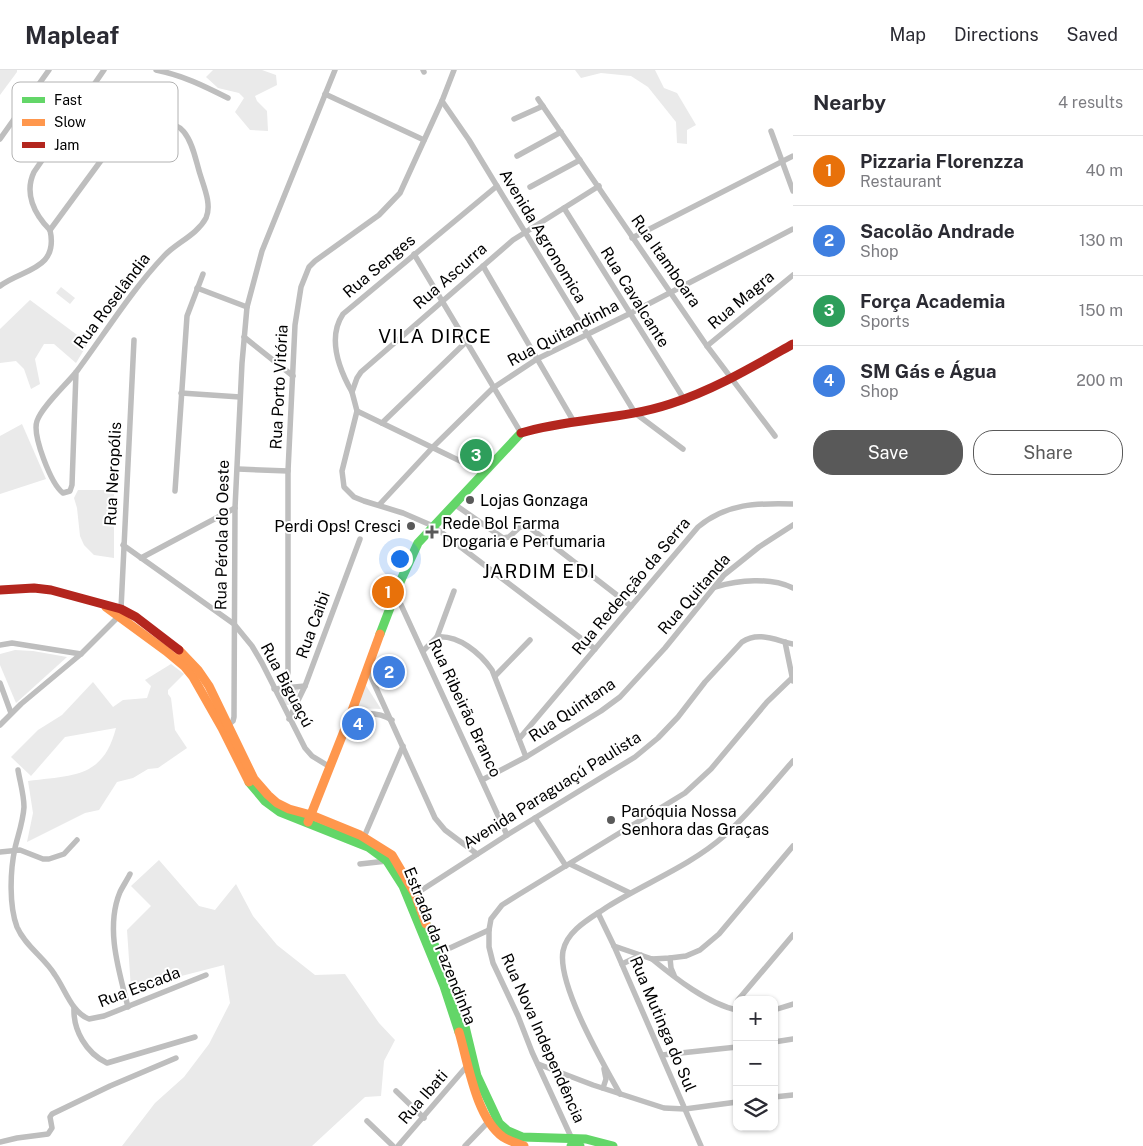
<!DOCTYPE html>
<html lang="en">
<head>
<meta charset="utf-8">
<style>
  :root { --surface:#fff; --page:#f7f7f7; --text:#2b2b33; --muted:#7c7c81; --line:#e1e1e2; --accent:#595959 }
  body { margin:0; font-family:"Public Sans",sans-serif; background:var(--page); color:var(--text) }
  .controls { position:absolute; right:15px; bottom:15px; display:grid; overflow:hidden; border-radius:10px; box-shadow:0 1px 4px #0004 }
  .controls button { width:45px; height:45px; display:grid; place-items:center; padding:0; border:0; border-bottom:1px solid var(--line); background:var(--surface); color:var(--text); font:25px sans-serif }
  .you { position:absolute; left:399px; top:488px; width:18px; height:18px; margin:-12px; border:4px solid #fff; border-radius:50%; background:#1a73e8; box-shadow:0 0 0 8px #1a73e833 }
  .badge { display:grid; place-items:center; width:32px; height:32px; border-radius:50%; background:var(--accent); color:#fff; font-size:16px; font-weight:700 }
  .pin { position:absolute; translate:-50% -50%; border:2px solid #fff; box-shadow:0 1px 5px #0006 }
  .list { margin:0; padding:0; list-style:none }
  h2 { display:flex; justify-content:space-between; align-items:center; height:65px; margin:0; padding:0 20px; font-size:21px }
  h2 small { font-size:16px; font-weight:400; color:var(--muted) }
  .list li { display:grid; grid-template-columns:32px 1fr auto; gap:15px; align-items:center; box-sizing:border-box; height:70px; padding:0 20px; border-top:1px solid var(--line) }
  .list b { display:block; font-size:19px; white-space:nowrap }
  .list p { margin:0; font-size:16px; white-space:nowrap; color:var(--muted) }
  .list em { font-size:16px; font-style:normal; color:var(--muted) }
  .actions { display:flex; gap:10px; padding:15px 20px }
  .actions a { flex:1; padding:11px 0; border:1px solid var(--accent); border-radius:20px; text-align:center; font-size:18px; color:var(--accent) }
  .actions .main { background:var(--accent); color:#fff }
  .icon { flex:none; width:28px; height:28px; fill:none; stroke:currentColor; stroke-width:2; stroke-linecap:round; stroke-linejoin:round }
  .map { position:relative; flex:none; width:793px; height:1076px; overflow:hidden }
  header { display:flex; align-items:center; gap:30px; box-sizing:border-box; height:70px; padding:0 25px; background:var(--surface); border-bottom:1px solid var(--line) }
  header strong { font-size:24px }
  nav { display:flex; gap:28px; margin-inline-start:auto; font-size:18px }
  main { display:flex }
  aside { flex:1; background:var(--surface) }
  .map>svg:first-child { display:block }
  .green { fill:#eaeaea }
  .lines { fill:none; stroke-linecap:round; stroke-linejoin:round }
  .street { stroke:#bebebe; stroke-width:5.5 }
  .fast { stroke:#63d668; stroke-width:9 }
  .slow { stroke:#ff974d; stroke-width:9 }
  .jam { stroke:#b3261e; stroke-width:9 }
  .poi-dot { fill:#595959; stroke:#fff; stroke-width:2 }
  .labels { text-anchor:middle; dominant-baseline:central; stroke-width:4; stroke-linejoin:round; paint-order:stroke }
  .street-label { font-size:16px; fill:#000; stroke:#fff }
  .poi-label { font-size:16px; fill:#000; stroke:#fff; text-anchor:start }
  .quarter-label { font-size:19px; letter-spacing:1px; fill:#000; stroke:#fff }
  .key { fill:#fff; stroke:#b2b2b2; stroke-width:1 }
  .key-label { font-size:14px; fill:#000 }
</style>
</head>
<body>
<header>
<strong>Mapleaf</strong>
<nav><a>Map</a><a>Directions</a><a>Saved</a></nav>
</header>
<main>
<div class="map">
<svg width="793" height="1076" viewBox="0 0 793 1076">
  <rect width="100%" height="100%" fill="#fff"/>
  <!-- green -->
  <g class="green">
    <polygon points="0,0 17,0 17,2 0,25"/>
    <polygon points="213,0 262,0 276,5 277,15 255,26 257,31 267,41 268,61 250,60 235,42 244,28 239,23 218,18 206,7"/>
    <polygon points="575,0 655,0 664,18 677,23 696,55 687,60 687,74 677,73 676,52 648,17 631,6 601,3 581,8"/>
    <polygon points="61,217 75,228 70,234 56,223"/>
    <polygon points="30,230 88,273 76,293 54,274 44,274 35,289 40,314 31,319 24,299 16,291 0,293 0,259"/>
    <polygon points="22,354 46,409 0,424 0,366"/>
    <polygon points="78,420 114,420 114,488 94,485 84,475 80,466 77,438 74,428"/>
    <polygon points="15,580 33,581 67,587 16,633 0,595 0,584"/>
    <path d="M 171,594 L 184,604 L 168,620 L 168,624 L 171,628 L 175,660 L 187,678 L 158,698 L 148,699 L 133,708 L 117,712 L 99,740 L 85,743 L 27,772 L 33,743 L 28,711 C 72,705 103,709 116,658 L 65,667 L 31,706 L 11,687 L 38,660 L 62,645 L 93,612 L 113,637 L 123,630 L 147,628 L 151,616 L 145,610 Z"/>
    <polygon points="365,614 381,639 357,638"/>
    <polygon points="299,619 293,635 285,635 279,623"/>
    <polygon points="159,790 199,836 215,840 236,814 253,846 277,875 315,905 345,904 379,953 395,970 384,991 381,1026 365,1027 312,1076 122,1076 155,1033 184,1007 209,974 230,933 224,895 131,919 127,860 151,836 131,816"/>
  </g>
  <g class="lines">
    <!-- street -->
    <g class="street">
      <path d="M 156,0 C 182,5 204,16 228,28"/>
      <polyline points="423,0 424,2"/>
      <polyline points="325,24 424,70"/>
      <polyline points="538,29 707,276 775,366"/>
      <polyline points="442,31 469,70 635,343 683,379"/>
      <polyline points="514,49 543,36"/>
      <polyline points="771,61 793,121"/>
      <polyline points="0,69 49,0"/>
      <polyline points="517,86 561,62"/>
      <polyline points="530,117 580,90"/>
      <polyline points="564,138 684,329"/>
      <path d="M 50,160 L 119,66 C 124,62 129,57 135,55 C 149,49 174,49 184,62 C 193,73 196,91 200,104 C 204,117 212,135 206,148 C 197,165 176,173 164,186 C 131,221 106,262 77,301 C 67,314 42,336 37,351 C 32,365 51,414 63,423 L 70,421 L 72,415 L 76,302"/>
      <path d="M 50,160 C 34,144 24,123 34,102 L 104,0"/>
      <polyline points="632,168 793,86"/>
      <polyline points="414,184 521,363"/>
      <polyline points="483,196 574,352"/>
      <path d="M 0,216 C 22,199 59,200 50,160"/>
      <polyline points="197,218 247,237"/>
      <polyline points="244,267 293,306"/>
      <polyline points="707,276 793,205"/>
      <path d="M 352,322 C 339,299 327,268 343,244 L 497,116"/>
      <polyline points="181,323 240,327"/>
      <polyline points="357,341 485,403"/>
      <polyline points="382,353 466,272"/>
      <polyline points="238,399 288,401"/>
      <polyline points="175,421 187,246 203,204"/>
      <polyline points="454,434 503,468 509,467 520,457 529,457 631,536"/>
      <polyline points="379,435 433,377 493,318 537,289 629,244 793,159"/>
      <polyline points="123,475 234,554 252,576 262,593 305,678 312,686 330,697"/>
      <polyline points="141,488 235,438"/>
      <path d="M 715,517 C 739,510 770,507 793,518"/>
      <polyline points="396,524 507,765"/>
      <polyline points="437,567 454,521"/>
      <polyline points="785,572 793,611"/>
      <polyline points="0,575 12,573 81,584"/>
      <polyline points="595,579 433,456 403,443 364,431 354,427 344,417 342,401 357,341 352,322 357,308 361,302 513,170 599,116"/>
      <path d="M 423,581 L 437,567 C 459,565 480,583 492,600 L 526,687"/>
      <polyline points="367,598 435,748 445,760 477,784"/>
      <polyline points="495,606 530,570"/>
      <polyline points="0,613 11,643"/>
      <polyline points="288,617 288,401 295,255 301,217 309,197 315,191 379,145 400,123 442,31 454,0"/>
      <polyline points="274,619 305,616"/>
      <path d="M 350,646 C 365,642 379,642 392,650"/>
      <polyline points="289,649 305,616 360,469"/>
      <polyline points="0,655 21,634 81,584 118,547 121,539 134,270"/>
      <polyline points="227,656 233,651 234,647 235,438 242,293 247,237 262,181 335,0"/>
      <path d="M 519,669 L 698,457 C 727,433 757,433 793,434"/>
      <path d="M 18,700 C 20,712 24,725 24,737 C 23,752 18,765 15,778 C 10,801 9,836 17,857 C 25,876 45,888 55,905 C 65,919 72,943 89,949 L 104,946 L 206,905"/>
      <polyline points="482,710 526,687 601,641 620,627 665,578 724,505 759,477 793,455"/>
      <polyline points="535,748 566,796"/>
      <polyline points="364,767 403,676"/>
      <polyline points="0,782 20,780 43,789 49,789 64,784 77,770"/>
      <polyline points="360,794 387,791"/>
      <polyline points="570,794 630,823"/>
      <path d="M 414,825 L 507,765 L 635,687 L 658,668 L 678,647 L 705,612 L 742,572 C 758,561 775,570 793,574"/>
      <polyline points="598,843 614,876 701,1076"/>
      <polyline points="614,876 652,889 670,888 686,886 700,880 719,864 793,776"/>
      <polyline points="437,884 489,860"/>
      <polyline points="670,888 671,898 674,905"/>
      <path d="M 652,889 C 675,908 708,934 737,940"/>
      <polyline points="622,894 641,885"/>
      <polyline points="738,930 793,865"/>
      <path d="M 128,937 C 119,901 105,858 120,822 C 123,816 127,810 130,804"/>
      <path d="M 74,938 C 73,960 86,983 107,993 L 195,967"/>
      <polyline points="774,940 793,934"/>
      <polyline points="774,972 793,969"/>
      <polyline points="662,985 737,977"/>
      <polyline points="538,994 593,1015 664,1038 685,1039 737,1032"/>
      <polyline points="603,1018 606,1009 604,999"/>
      <polyline points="396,1021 424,1048"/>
      <path d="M 620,1024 C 603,993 557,915 563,881 C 567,860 591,848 607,837 C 645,813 690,796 724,766 C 749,744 771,716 793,691"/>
      <polyline points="774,1027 793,1025"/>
      <polyline points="367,1051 393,1076"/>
      <polyline points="572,1069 532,982 518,946 493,893 489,877 489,860 491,849 502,835 518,825 685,723 711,699 767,632 792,608"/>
      <polyline points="0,1072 17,1068 48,1064 52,1058 50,1047 52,1044 110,1016 176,988"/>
      <polyline points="398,1076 467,996"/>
      <polyline points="465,1076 490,1050"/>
    </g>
    <!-- fast -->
    <g class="fast">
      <polyline points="380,564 400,512 418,473 521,363"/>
      <polyline points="249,712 265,731 280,742 368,777 387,791 403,816 444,916 459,962"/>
      <polyline points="426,854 462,944 477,1006 499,1053 508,1061 522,1067 586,1069 613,1076"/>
      <polyline points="571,1076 580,1076"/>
    </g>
    <!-- slow -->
    <g class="slow">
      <polyline points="106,537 166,581 184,596 193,607 222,658 249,712"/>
      <polyline points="179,580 198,600 209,616 254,709 268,725 277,733 289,739 311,745 360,765 392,785 415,824 426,854"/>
      <polyline points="308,752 350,646 380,564"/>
      <path d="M 459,962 C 468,992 476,1048 503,1067 C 509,1071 517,1073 524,1076"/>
    </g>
    <!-- jam -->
    <g class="jam">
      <path d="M 521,363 C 570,348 622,350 670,334 C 714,320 754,296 793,274"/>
      <polyline points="0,520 34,518 51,520 121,539 136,547 179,580"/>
    </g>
  </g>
  <!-- markers -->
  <g class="poi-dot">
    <circle cx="470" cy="430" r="5"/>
    <circle cx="411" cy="456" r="5"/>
    <path d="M429.5 454.5h5v5h5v5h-5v5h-5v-5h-5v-5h5z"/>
    <circle cx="611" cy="750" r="5"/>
  </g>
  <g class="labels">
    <!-- street labels -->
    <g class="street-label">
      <text transform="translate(543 166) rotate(59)">Avenida Agronomica</text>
      <text transform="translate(666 191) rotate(55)">Rua Itamboara</text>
      <text transform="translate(379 196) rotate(-40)">Rua Senges</text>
      <text transform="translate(450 206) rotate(-41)">Rua Ascurra</text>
      <text transform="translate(635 227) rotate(58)">Rua Cavalcante</text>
      <text transform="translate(741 230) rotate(-40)">Rua Magra</text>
      <text transform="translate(112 231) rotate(-53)">Rua Roselândia</text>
      <text transform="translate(563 263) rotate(-28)">Rua Quitandinha</text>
      <text transform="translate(279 317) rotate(-87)">Rua Porto Vitória</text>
      <text transform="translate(113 404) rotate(-87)">Rua Neropólis</text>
      <text transform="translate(222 465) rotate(-89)">Rua Pérola do Oeste</text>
      <text transform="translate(631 516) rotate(-50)">Rua Redenção da Serra</text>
      <text transform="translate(694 524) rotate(-49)">Rua Quitanda</text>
      <text transform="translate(313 555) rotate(-70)">Rua Caibi</text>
      <text transform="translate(287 615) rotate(62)">Rua Biguaçú</text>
      <text transform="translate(465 638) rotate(65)">Rua Ribeirão Branco</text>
      <text transform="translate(572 640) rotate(-34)">Rua Quintana</text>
      <text transform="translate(552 720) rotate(-32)">Avenida Paraguaçú Paulista</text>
      <text transform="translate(440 876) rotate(68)">Estrada da Fazendinha</text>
      <text transform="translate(139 917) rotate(-21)">Rua Escada</text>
      <text transform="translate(663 954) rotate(67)">Rua Mutinga do Sul</text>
      <text transform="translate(543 968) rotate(66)">Rua Nova Independência</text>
      <text transform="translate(423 1027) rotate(-49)">Rua Ibati</text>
    </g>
    <!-- poi labels -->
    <g class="poi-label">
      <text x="480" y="430">Lojas Gonzaga</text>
      <text x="442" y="453">Rede Bol Farma<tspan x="442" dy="18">Drogaria e Perfumaria</tspan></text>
      <text x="401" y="456" text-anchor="end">Perdi Ops! Cresci</text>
      <text x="621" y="741">Paróquia Nossa<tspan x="621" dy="18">Senhora das Graças</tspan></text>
    </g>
    <!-- quarter labels -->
    <g class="quarter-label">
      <text x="435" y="266">VILA DIRCE</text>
      <text x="539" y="501">JARDIM EDI</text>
    </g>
  </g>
  <!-- legend -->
  <rect x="12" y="12" width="166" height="80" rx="8" class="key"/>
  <rect x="22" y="27" width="23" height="6" fill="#63d668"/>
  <rect x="22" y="49" width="23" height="7" fill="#ff974d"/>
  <rect x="22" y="72" width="23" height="6" fill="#b3261e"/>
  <g class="key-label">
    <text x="54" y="35">Fast</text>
    <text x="54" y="57">Slow</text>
    <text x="54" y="80">Jam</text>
  </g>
</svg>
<div class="controls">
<button>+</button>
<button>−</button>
<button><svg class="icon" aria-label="layers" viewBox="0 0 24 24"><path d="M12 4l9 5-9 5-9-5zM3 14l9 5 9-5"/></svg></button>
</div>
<div class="you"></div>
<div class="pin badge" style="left:388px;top:522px;background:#e8710a">1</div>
<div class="pin badge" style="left:389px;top:602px;background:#3f7fe0">2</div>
<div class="pin badge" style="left:476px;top:385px;background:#2e9e5b">3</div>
<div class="pin badge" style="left:358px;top:654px;background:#3f7fe0">4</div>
</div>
<aside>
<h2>Nearby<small>4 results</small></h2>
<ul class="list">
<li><span class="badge" style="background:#e8710a">1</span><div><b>Pizzaria Florenzza</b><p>Restaurant</p></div><em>40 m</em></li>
<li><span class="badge" style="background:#3f7fe0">2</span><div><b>Sacolão Andrade</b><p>Shop</p></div><em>130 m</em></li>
<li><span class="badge" style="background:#2e9e5b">3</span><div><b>Força Academia</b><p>Sports</p></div><em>150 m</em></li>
<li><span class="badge" style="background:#3f7fe0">4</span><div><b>SM Gás e Água</b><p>Shop</p></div><em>200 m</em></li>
</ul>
<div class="actions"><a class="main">Save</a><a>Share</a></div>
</aside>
</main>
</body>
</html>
